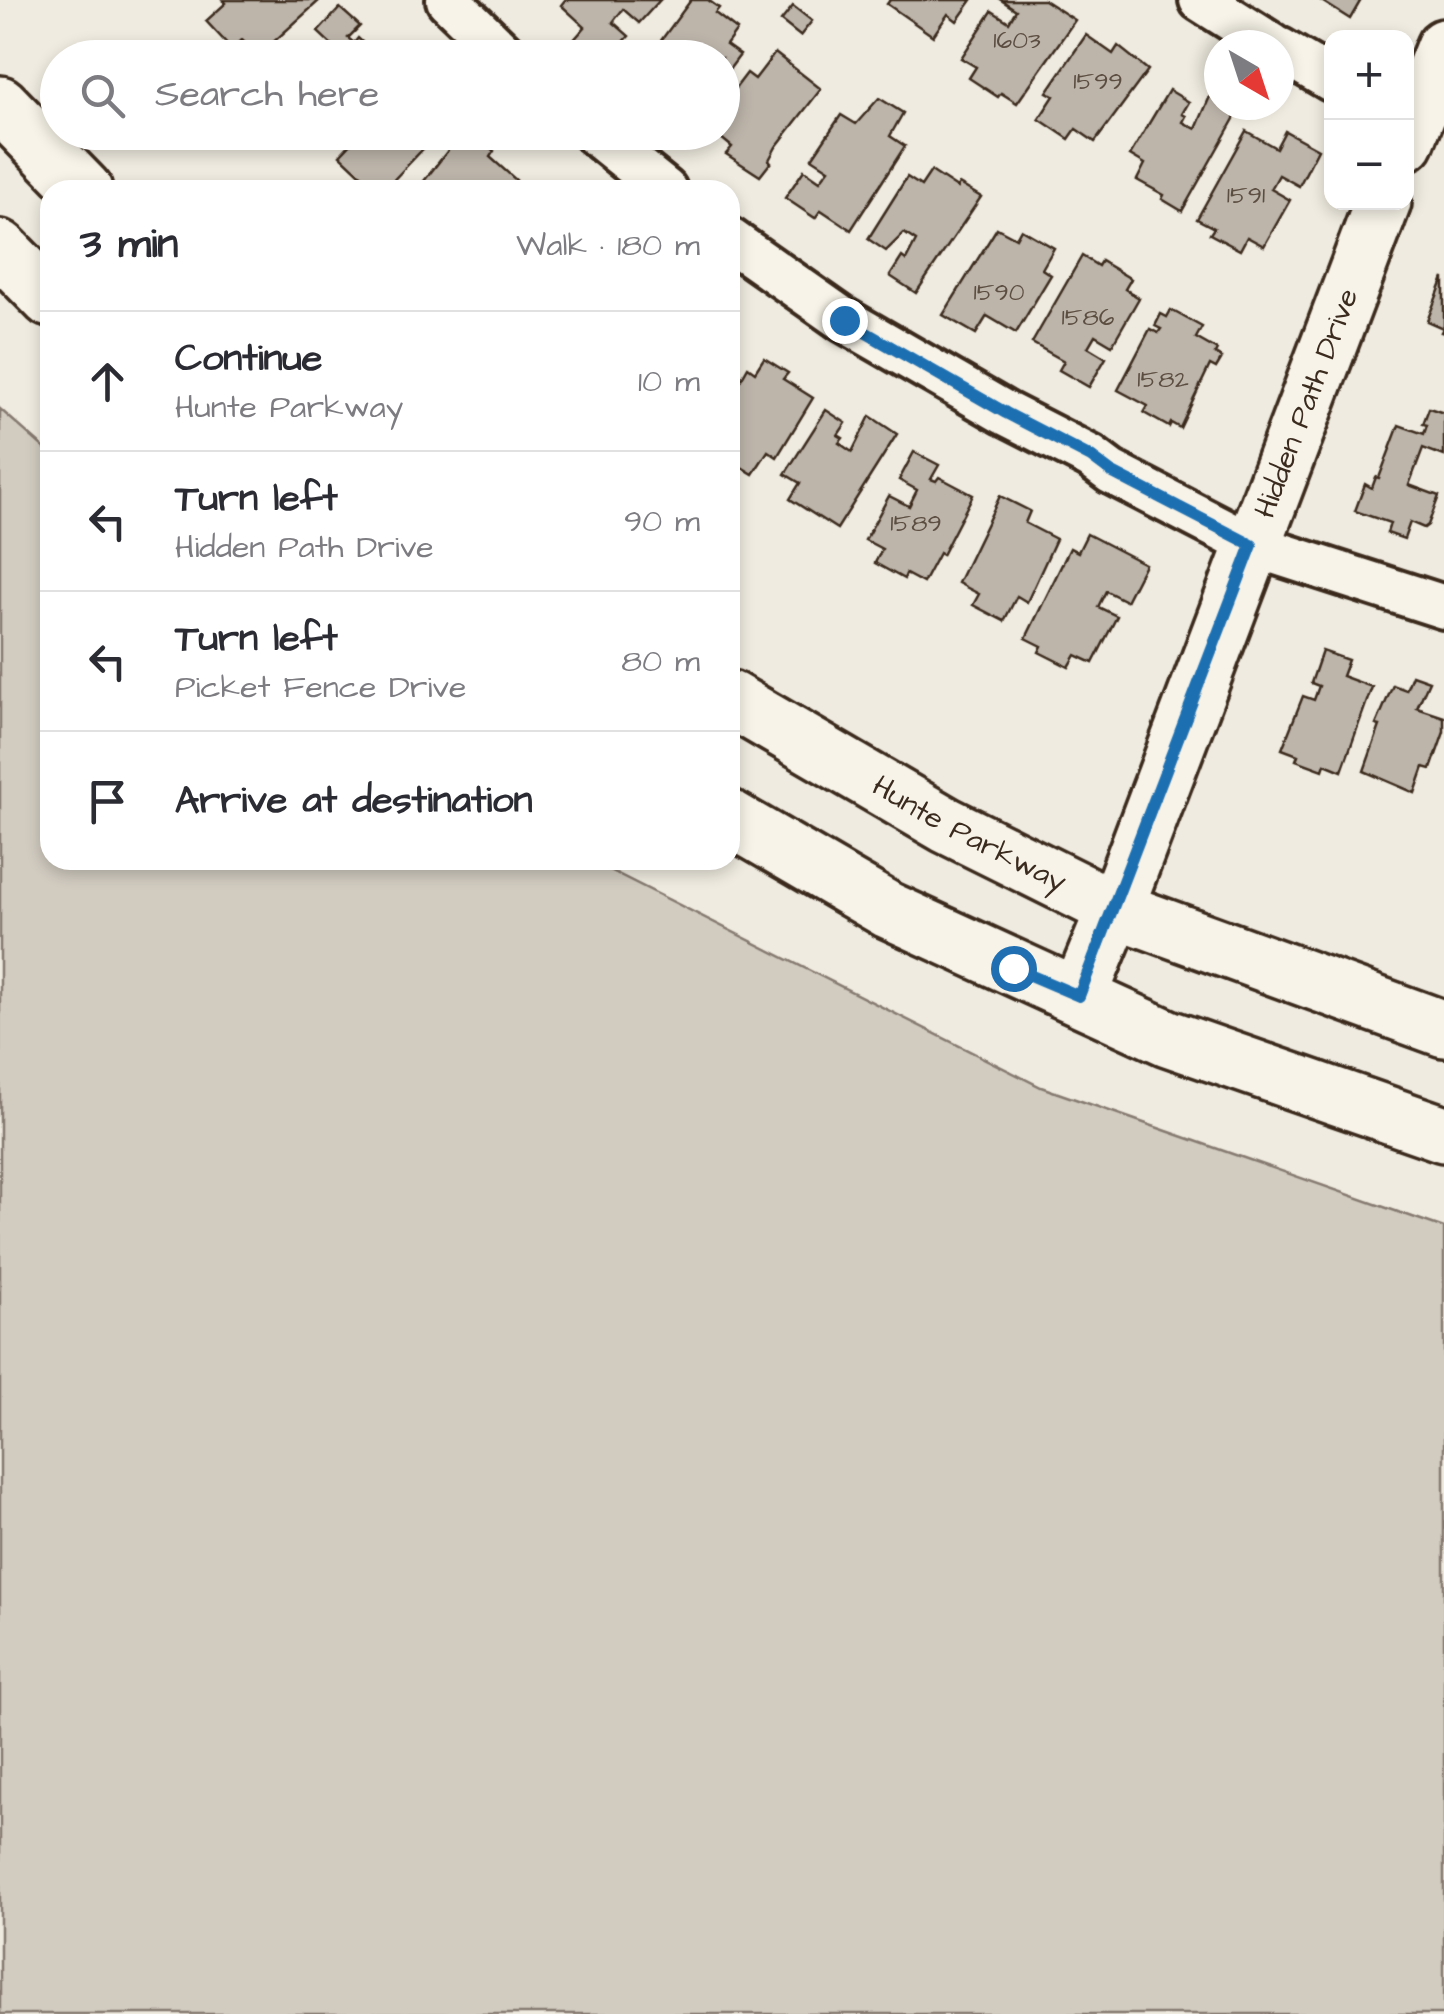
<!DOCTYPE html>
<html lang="en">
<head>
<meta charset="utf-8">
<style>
  :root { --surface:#fff; --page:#f2f2f3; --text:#2b2b33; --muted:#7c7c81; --line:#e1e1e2 }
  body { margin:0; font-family:"Architects Daughter",sans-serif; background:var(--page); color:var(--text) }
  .controls { position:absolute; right:30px; top:30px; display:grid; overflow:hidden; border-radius:20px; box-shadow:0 5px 15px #0003 }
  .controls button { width:90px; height:90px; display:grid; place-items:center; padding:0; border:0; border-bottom:2px solid var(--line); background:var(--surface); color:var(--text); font:50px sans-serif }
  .compass { position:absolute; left:1204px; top:30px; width:90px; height:90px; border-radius:50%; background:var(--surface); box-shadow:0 5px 15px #0003; rotate:141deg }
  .stop { position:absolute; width:30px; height:30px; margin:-22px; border:8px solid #1f6fb2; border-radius:50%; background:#fff }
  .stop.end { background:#1f6fb2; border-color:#fff; box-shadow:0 2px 10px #0008 }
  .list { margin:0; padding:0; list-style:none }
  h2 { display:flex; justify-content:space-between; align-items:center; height:130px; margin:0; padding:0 40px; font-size:42px }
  h2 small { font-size:32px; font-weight:400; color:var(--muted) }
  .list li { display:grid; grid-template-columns:65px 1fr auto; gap:30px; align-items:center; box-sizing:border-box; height:140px; padding:0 40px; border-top:2px solid var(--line) }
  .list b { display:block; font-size:38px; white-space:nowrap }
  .list p { margin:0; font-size:32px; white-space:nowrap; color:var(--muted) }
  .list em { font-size:32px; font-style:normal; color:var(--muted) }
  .icon { flex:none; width:55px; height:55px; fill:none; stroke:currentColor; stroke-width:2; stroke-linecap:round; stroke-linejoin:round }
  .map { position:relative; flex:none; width:1444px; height:2014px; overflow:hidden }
  .search { position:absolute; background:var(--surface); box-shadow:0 5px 15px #0003; left:40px; top:40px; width:700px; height:110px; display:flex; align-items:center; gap:25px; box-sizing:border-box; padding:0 35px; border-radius:55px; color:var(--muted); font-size:38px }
  .panel { position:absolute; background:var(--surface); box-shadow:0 5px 15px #0003; left:40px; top:180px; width:700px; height:690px; border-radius:30px }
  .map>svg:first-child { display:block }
  .green { fill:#d1cbc0; stroke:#867a6f; stroke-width:2.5 }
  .building { fill:#bdb5aa; stroke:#3b2a1e; stroke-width:2.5 }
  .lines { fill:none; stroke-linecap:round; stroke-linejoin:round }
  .street-casing { stroke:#3b2a1e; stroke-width:50 }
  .secondary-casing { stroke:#3b2a1e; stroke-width:62 }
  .street { stroke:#f7f3e8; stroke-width:42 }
  .secondary { stroke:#f7f3e8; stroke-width:55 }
  .route { stroke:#1f6fb2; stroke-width:12 }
  .labels { text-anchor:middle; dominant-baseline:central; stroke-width:9; stroke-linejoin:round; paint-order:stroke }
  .number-label { font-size:25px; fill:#5c4d41 }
  .street-label { font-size:30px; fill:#3b2a1e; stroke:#f7f3e8 }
</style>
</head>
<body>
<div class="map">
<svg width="1444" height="2014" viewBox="0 0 1444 2014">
  <rect width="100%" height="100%" fill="#efebe0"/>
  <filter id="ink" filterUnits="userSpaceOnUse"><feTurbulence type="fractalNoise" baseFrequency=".01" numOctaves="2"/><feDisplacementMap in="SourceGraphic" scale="20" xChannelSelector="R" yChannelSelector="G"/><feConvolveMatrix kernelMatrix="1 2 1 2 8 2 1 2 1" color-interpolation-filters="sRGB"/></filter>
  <g filter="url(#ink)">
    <!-- green -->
    <polygon class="green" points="0,409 50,453 50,860 590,860 1041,1087 1444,1228 1444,2014 0,2014"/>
    <!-- building -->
    <g class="building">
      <polygon points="223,0 320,0 258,56 242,40 232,49 206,21 226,3"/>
      <polygon points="565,0 660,0 639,23 623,9 613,22 629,36 609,58 590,58 572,42 585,27 561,5"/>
      <polygon points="691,0 708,0 719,8 715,13 737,30 726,45 740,55 722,79 722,58 648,58"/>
      <polygon points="890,0 972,0 957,21 948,14 933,36 887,4"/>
      <polygon points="1001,0 1044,0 1075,20 1017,103 1001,93 998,97 969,78 976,67 961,58 992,11 1009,22 1016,10"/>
      <polygon points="1320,0 1361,0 1350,19"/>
      <polygon points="793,6 812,21 800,36 781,21"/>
      <polygon points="340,8 360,26 348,38 354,43 358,38 379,58 321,58 332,45 318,32"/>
      <polygon points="1086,35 1113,54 1118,46 1148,70 1095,142 1076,129 1069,139 1039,119 1054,96 1047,92"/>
      <polygon points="775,53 821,89 776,147 769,160 771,162 760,176 726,154 732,147 714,132 722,132 722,106 747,73 755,79"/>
      <polygon points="1169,90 1189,102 1182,114 1186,116 1183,122 1196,129 1211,94 1219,98 1219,105 1231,105 1239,110 1182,211 1162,199 1164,195 1137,180 1145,164 1130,155"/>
      <polygon points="879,98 903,113 890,136 905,146 851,230 821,210 815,218 785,198 804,170 820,181 829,169 812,158 841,115 856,124"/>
      <polygon points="1246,131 1276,148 1285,131 1318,149 1299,186 1279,175 1271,189 1290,200 1264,246 1247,237 1240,250 1210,234 1214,228 1197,219"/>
      <polygon points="346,132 439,132 384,190 377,190 340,155 354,140"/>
      <polygon points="473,133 494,151 490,157 516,180 507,190 417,190 456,140 463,146"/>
      <polygon points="931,171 957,188 959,184 981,197 916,293 890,276 902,257 906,260 916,241 904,233 886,251 868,239 907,177 921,186"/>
      <polygon points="997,228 1016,238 1021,229 1054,248 1042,269 1051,275 1016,333 987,316 976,334 943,315"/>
      <polygon points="1082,256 1098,266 1101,261 1131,279 1125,289 1139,298 1112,345 1095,335 1088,347 1106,358 1089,387 1059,370 1064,361 1032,343"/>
      <polygon points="1444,278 1444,333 1441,332 1443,328 1427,321"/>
      <polygon points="1171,310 1202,327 1196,338 1217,350 1215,354 1222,358 1216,368 1210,365 1180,428 1171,423 1169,427 1144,413 1148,406 1118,390 1150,329 1158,333 1161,329 1155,326 1161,314 1167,317"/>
      <polygon points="764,358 788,373 783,379 813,398 777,457 768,451 753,474 730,460 730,399 748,367 755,372"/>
      <polygon points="1429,408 1444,413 1444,456 1423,448 1409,485 1439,496 1428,525 1424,528 1410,522 1404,539 1387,533 1390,523 1355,511 1365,484 1372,488 1376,477 1379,478 1399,425 1424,434 1427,425 1423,424"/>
      <polygon points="826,410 846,423 838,435 843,438 839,443 852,452 870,416 897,434 837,529 790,499 800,483 785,474"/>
      <polygon points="914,452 939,465 931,479 936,481 939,477 973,495 942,555 939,553 923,583 906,574 904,579 875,563 882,549 865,540 889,496 909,506 917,490 899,480"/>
      <polygon points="1000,496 1030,511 1025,523 1056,539 1027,602 1017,596 1004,621 973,605 979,594 958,583"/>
      <polygon points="1087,534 1145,564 1126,601 1106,591 1098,607 1117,616 1093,663 1076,655 1069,667 1039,652 1042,646 1026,638 1070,548 1078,552"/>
      <polygon points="1322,651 1348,660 1342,676 1372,687 1342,771 1325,764 1323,770 1296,760 1298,755 1282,749 1303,696 1314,700 1319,686 1311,683"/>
      <polygon points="1412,675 1429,681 1417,708 1444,717 1444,732 1431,769 1424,767 1415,793 1364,771 1380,726 1376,725 1393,685 1406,690"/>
    </g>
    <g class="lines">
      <!-- street casing -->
      <g class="street-casing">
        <g id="street">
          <polyline points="448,0 508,58"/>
          <polyline points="1201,0 1272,45"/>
          <polyline points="1279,49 1332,80"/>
          <polyline points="593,132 665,190"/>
          <polyline points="730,240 844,320 1005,413 1091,457 1111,472 1252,545 1444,607"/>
        </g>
      </g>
      <!-- secondary casing -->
      <g class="secondary-casing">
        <g id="secondary">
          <polyline points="0,104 84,190"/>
          <polyline points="1406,142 1444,47"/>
          <polyline points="0,248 50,299"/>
          <path id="s1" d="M 730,699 L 946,825 L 1115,909 L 1444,1029"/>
          <polyline points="730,818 888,910 1168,1038 1444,1134"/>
          <path id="s2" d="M 1079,996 L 1115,909 L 1383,202"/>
        </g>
      </g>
      <!-- street -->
      <use href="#street" class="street"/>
      <!-- secondary -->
      <use href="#secondary" class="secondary"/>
    </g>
  </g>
  <g class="lines" filter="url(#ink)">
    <!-- route -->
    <polyline class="route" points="844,320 1006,413 1091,457 1111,472 1252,545 1079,996 1013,968"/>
  </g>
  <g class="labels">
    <!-- number labels -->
    <g class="number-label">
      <text x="1017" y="40">1603</text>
      <text x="1098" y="81">1599</text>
      <text x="1246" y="195">1591</text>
      <text x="999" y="292">1590</text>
      <text x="1088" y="317">1586</text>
      <text x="1163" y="379">1582</text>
      <text x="916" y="523">1589</text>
    </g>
    <!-- street labels -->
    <g class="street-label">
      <text stroke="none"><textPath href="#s2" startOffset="635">Hidden Path Drive</textPath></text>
      <text stroke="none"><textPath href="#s1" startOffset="275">Hunte Parkway</textPath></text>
    </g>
  </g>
</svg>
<div class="controls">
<button>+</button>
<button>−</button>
</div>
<svg class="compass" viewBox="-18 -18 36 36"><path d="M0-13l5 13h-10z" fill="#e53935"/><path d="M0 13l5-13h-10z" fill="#7c7c81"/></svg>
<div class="stop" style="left:1013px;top:968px"></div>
<div class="stop end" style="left:844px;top:320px"></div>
<div class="search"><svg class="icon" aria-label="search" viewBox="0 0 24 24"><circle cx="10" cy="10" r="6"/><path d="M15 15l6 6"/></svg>Search here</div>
<section class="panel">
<h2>3 min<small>Walk · 180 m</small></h2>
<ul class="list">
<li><svg class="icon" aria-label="ahead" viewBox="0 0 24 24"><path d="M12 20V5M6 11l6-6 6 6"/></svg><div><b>Continue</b><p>Hunte Parkway</p></div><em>10 m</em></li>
<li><svg class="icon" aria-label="left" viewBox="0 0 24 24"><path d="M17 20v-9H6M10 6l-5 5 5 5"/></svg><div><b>Turn left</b><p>Hidden Path Drive</p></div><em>90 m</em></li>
<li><svg class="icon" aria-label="left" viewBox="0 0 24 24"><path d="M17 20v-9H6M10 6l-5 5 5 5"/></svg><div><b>Turn left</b><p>Picket Fence Drive</p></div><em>80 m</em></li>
<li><svg class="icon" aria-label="arrive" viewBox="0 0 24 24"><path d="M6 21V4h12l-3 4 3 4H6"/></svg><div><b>Arrive at destination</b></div></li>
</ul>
</section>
</div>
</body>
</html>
